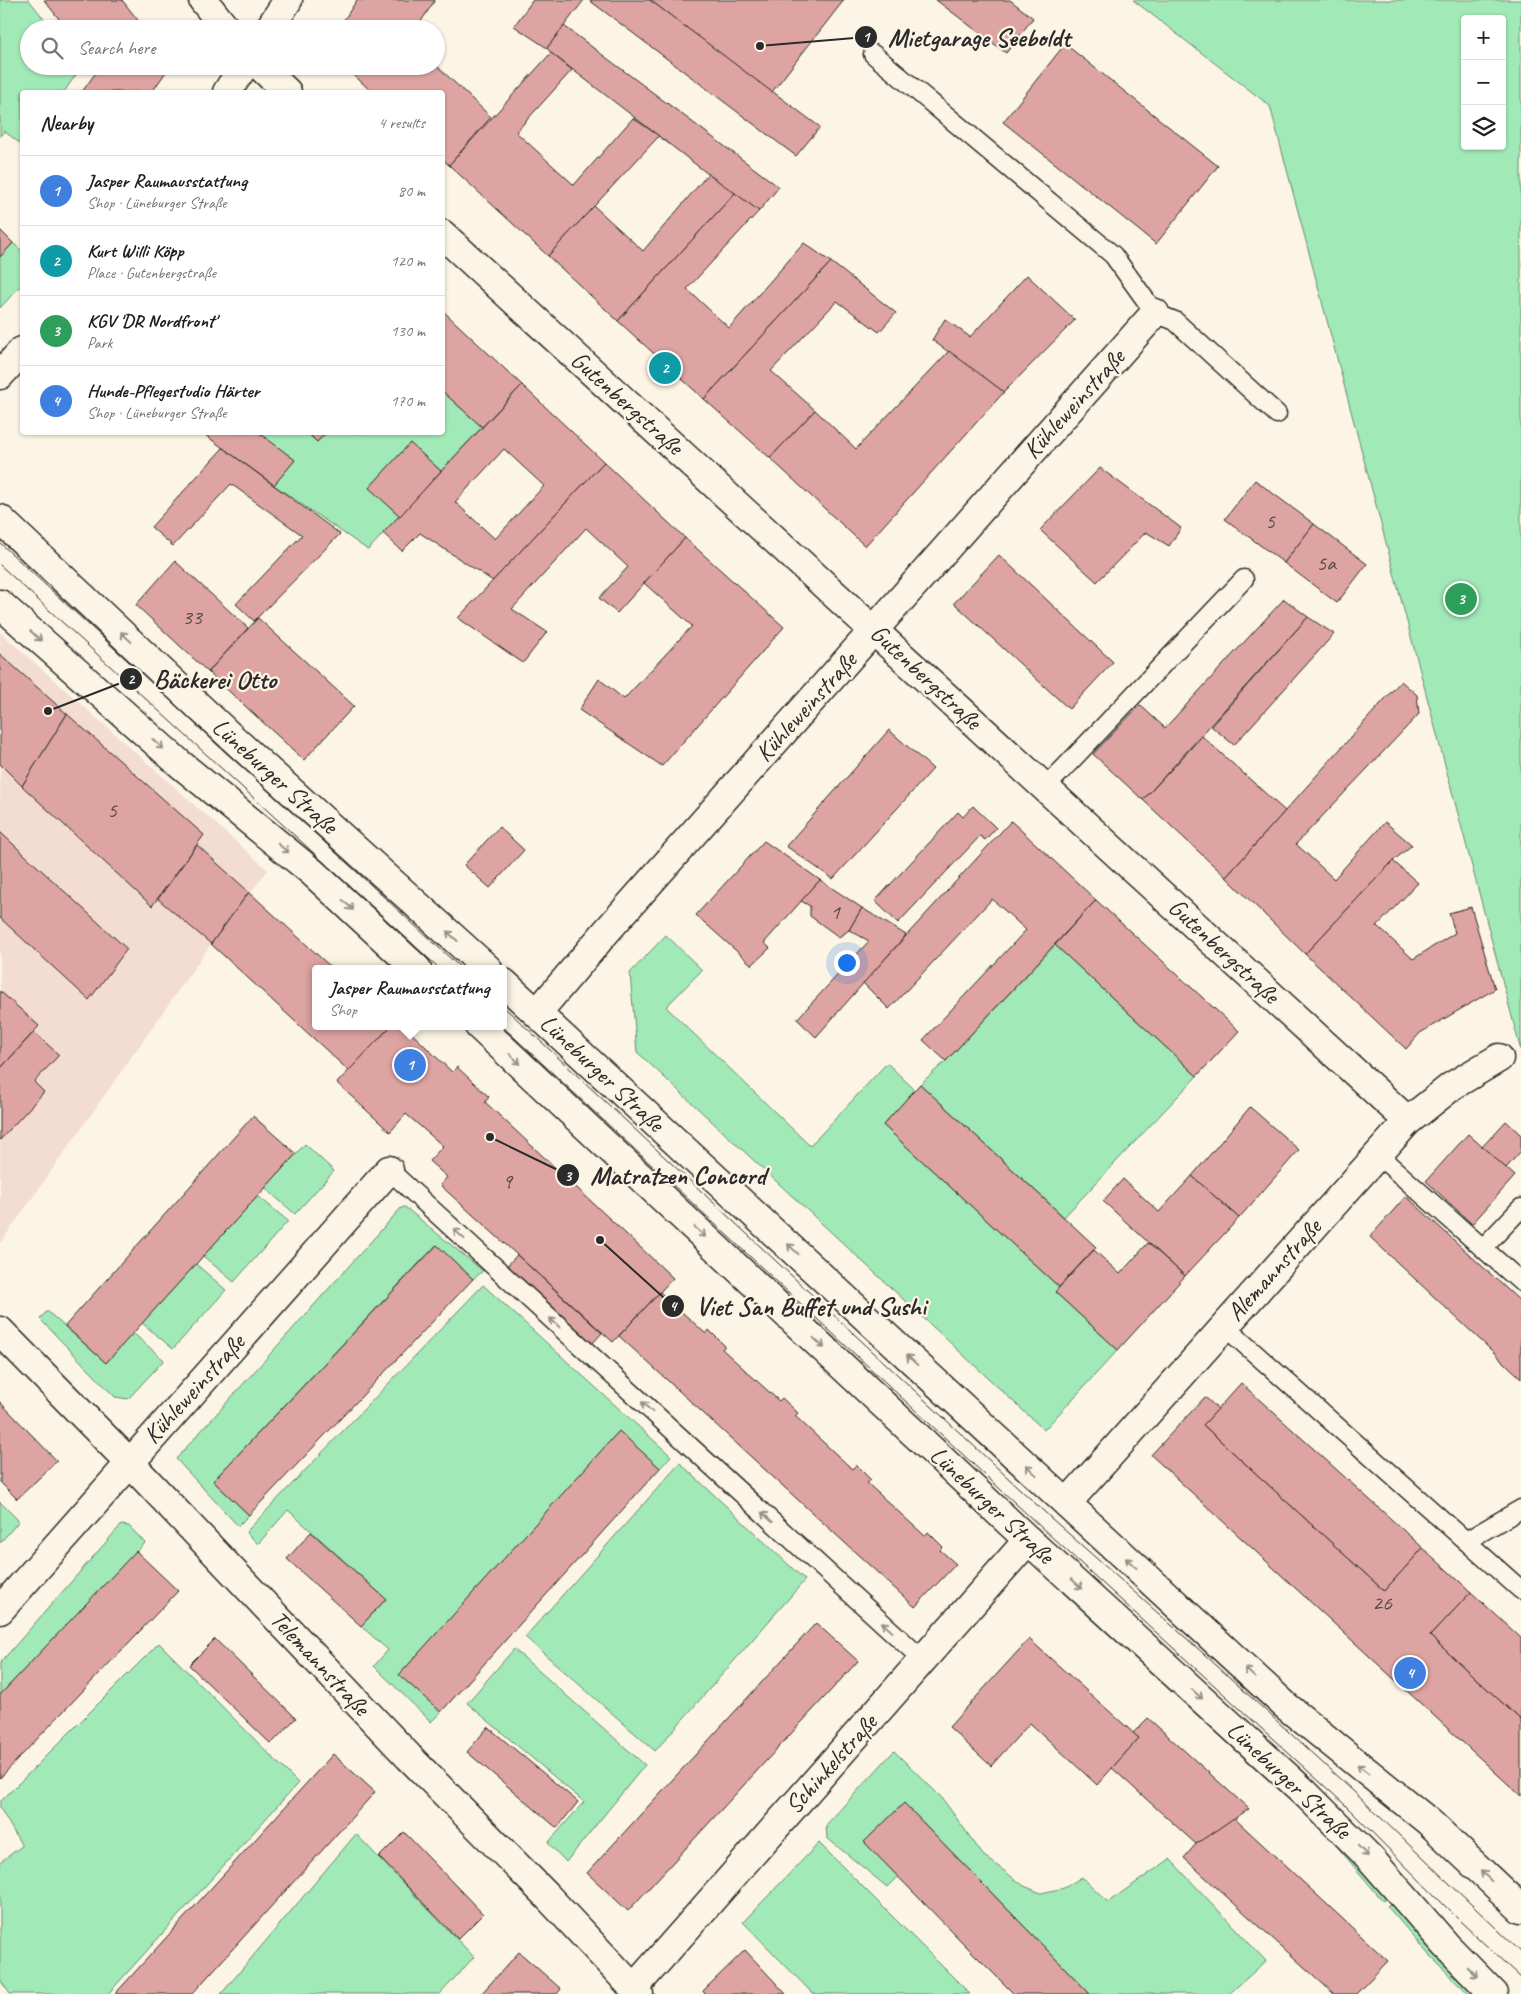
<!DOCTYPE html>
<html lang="en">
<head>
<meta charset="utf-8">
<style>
  :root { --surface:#fff; --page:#f6f6f6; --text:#202124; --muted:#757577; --line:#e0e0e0; --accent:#d93025 }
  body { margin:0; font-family:Caveat,sans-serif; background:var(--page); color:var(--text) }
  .controls { position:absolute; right:15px; top:15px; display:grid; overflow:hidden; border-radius:5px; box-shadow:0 1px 4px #0004 }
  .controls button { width:45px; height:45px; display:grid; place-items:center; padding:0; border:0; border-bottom:1px solid var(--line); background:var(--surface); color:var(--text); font:25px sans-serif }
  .you { position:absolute; left:846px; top:962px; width:18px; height:18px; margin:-12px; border:4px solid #fff; border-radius:50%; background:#1a73e8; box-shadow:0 0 0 8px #1a73e833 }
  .badge { display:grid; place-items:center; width:32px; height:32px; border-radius:50%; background:var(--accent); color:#fff; font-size:16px; font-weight:700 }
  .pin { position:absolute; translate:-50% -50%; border:2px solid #fff; box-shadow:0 1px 5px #0006 }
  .popup { position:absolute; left:312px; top:965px; width:195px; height:65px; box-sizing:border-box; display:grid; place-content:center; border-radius:5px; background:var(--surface); filter:drop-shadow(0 1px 4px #0005); font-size:16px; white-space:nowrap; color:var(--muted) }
  .popup b { font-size:19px; color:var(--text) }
  .popup::after { content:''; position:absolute; left:50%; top:100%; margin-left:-10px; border:10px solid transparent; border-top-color:var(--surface) }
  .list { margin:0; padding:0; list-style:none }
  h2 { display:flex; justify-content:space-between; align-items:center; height:65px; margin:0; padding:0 20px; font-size:21px }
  h2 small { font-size:16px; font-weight:400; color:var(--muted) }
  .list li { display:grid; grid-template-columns:32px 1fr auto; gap:15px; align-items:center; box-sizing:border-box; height:70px; padding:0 20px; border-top:1px solid var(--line) }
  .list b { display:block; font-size:19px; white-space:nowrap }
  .list p { margin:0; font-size:16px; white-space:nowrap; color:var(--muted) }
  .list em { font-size:16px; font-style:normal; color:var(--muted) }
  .icon { flex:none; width:28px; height:28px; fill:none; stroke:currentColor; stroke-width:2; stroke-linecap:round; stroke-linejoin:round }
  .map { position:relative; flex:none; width:1521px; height:1994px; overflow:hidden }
  .search { position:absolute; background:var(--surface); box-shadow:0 1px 4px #0004; left:20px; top:20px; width:425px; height:55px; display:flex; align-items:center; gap:12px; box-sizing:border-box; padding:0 18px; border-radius:28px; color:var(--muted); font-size:19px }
  .panel { position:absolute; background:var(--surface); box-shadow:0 1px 4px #0004; left:20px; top:90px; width:425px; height:345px; border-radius:5px }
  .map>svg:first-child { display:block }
  .built { fill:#f3ddd1 }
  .green { fill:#a1e9b7; stroke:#668a71; fill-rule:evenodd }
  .building { fill:#dea4a2; stroke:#2b2b2b; fill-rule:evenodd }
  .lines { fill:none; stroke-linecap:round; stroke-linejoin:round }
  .service-casing { stroke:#2b2b2b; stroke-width:21 }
  .minor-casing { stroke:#2b2b2b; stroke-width:31 }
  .secondary-casing { stroke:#2b2b2b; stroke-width:31 }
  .service { stroke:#fcf5e5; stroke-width:18 }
  .minor { stroke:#fcf5e5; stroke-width:28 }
  .secondary { stroke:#fcf5e5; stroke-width:28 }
  .tram { stroke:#2b2b2b; stroke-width:1 }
  .oneway { stroke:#949088 }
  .labels { text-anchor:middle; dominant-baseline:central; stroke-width:4.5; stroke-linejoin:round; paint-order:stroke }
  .number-label { font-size:22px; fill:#584949 }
  .street-label { font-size:25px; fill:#2b2b2b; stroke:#fcf5e5 }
  .leader { fill:none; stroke:#2b2b2b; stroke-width:2 }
  .callout-dot { fill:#2b2b2b; stroke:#fcf5e5; stroke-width:2 }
  .mark-label { font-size:15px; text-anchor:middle; font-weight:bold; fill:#fff }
  .callout-label { font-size:26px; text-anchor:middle; font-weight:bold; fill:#2b2b2b; stroke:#fcf5e5; stroke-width:4.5; stroke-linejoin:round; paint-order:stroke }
</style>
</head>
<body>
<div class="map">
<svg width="1521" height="1994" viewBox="0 0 1521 1994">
  <rect width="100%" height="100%" fill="#fcf5e5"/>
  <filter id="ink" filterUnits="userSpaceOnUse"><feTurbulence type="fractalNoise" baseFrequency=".02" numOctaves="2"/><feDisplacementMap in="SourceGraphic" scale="10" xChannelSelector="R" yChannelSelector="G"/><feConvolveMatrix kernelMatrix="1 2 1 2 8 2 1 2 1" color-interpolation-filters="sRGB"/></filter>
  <g filter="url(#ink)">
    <!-- built -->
    <polygon class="built" points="0,632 268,870 211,944 0,1244"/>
    <!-- green -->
    <g class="green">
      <polygon points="0,0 29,0 52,29 29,29 29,66 82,66 64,92 22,92 22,145 4,131 0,137"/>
      <path d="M 1133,0 L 1521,0 L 1521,1051 L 1270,106 ZM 1465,19 L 1502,19 L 1502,146 L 1465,146 Z"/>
      <polygon points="13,243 22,251 22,284 0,308 0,257"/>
      <polygon points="443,392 482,427 441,471 410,444 370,487 400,516 368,550 274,485 295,460 258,433 307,433 317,442 327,433 442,432"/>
      <polygon points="666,935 702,970 666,1007 810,1146 887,1063 915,1090 883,1125 1059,1287 1055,1292 1118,1350 1044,1430 637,1052 630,973"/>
      <polygon points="1055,945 1197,1076 1064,1217 920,1084 946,1061"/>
      <polygon points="305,1144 334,1171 295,1214 265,1188"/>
      <polygon points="258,1196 288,1221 234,1282 203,1256"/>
      <polygon points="405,1207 483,1271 473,1279 436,1245 213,1481 249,1515 238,1526 176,1459 401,1208"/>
      <polygon points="196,1264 226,1290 173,1349 142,1323"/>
      <polygon points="483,1285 671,1456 660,1468 619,1432 400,1675 441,1712 431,1722 374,1666 388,1650 361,1626 386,1599 288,1510 258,1544 246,1532"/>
      <polygon points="47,1311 106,1363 133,1333 164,1360 128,1399 115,1397 40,1319"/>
      <polygon points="680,1463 805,1580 655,1751 525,1637"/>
      <polygon points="0,1502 19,1521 0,1543"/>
      <polygon points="121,1525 129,1526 145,1543 0,1695 0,1663"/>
      <polygon points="1071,1591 1329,1826 1388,1897 1383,1901 1323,1830 1062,1592"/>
      <polygon points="159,1643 298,1783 108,1994 10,1994 0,1980 0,1862 22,1846 0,1808 0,1802"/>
      <polygon points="514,1649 645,1765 566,1862 548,1843 584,1802 467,1703"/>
      <polygon points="894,1751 942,1798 983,1855 1024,1886 1041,1893 1064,1888 1082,1877 1108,1902 1170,1859 1266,1961 1229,1994 1090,1994 904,1803 865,1842 898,1876 887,1887 827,1838 826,1825"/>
      <polygon points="356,1834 474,1957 440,1994 221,1994"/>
      <polygon points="819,1843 970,1994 813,1994 743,1922"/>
      <polygon points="1392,1903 1434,1953 1477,1994 1469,1994 1429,1955 1387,1906"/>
    </g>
    <!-- building -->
    <g class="building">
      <polygon points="44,0 122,0 145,29 67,29"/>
      <polygon points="357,0 435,0 416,29 338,29"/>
      <polygon points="533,0 584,0 547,48 514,26"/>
      <polygon points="589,0 650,0 820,127 796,156"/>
      <polygon points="650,0 844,0 772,92"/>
      <polygon points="936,0 1010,0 1033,18 1006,53"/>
      <polygon points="564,26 779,187 759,211 708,174 551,53 547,48"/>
      <polygon points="1065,44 1218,166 1156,244 1003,122"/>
      <polygon points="551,53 572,70 516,132 574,185 633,118 659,136 548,256 449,165"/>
      <polygon points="436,65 491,117 449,165 442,159 442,92 372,92 344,66"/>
      <polygon points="98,66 170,66 152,92 82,92 99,68"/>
      <polygon points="708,174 735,193 618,321 548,256 594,206 643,251"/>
      <polygon points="735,193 759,211 687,289 729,328 804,243 831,262 704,399 618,321"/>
      <polygon points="0,230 13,243 0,257"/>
      <polygon points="831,262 896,313 879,332 837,301 771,371 815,410 770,458 704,399"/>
      <polygon points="1027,275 1075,320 1004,392 932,340 945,319 970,337"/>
      <polygon points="442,310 522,385 482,427 442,391"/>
      <polygon points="949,351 1004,392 865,546 770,458 815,410 856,449"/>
      <path d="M 522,385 L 604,462 L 493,581 L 420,533 L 402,551 L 383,533 ZM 504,449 L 544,486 L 495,539 L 455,502 Z"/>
      <polygon points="201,432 258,432 295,460 274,485"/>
      <polygon points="307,432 326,432 317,442"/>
      <polygon points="410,443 441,471 400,516 369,488"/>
      <polygon points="223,448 340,534 254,621 236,604 302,535 231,484 173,546 151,527"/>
      <polygon points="604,462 685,538 617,613 599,598 628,567 586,528 512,609 547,632 523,663 458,618"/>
      <polygon points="1100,468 1181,528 1169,546 1146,532 1097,582 1040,530"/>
      <polygon points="1255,480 1314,524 1284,563 1225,519"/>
      <polygon points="1314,524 1367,564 1337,603 1284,563"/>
      <polygon points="685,538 784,627 662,766 579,710 599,679 624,699 692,626 644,583"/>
      <polygon points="999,555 1113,662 1069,709 954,603"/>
      <polygon points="175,561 248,628 208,672 136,605"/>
      <polygon points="1284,599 1308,617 1143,800 1093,754 1140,705 1165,728"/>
      <polygon points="1308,617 1334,634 1234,745 1211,726"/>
      <polygon points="258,618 354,706 304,760 208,672"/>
      <polygon points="0,654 67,714 22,786 0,764"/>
      <polygon points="1401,681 1417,695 1419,714 1296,844 1334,879 1385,822 1412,845 1393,861 1305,954 1226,877"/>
      <polygon points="67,714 204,835 152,906 22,786"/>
      <polygon points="889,730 933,769 833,879 786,846"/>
      <polygon points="1202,736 1285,811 1226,877 1143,800"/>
      <polygon points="973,806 996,828 985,840 980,836 898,923 875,901 958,812 963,817"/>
      <polygon points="1011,821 1096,900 946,1061 923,1040 1026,930 992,899 889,1009 863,983"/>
      <polygon points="499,827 524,850 490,888 464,865"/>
      <polygon points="0,832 127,949 89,1000 0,918"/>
      <polygon points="764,841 820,880 764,943 770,948 752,965 696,915"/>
      <polygon points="197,845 249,892 211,944 158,899"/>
      <polygon points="1393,861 1418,883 1377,926 1413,959 1455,933 1449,913 1471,907 1495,989 1420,1033 1406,1049 1305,954"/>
      <polygon points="820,880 862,908 849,930 839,937 810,916 810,906 801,901"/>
      <polygon points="249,892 333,969 316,969 316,1026 391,1026 349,1071 211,944"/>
      <polygon points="1096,900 1239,1031 1197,1076 1055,945"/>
      <polygon points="862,908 906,935 816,1037 797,1019 869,941 849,930"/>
      <polygon points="0,991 39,1026 0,1069"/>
      <polygon points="391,1026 404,1026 452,1072 457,1067 489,1097 485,1102 673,1278 613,1342 440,1185 447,1177 429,1161 443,1146 406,1114 390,1132 337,1083"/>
      <polygon points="34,1032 59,1055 34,1082 44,1092 0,1140 0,1069"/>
      <polygon points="920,1084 1096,1247 1059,1287 883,1125"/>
      <polygon points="1250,1107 1299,1150 1239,1218 1192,1176"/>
      <polygon points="253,1116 296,1154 106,1363 65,1326"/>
      <polygon points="1506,1121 1521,1135 1521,1151 1506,1168 1482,1147"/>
      <polygon points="1468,1134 1515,1176 1472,1224 1426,1181"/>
      <polygon points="1192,1176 1239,1218 1185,1276 1103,1201 1123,1179 1159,1212"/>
      <polygon points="1406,1196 1521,1302 1521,1378 1370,1237"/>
      <polygon points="1148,1243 1185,1276 1118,1350 1055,1292 1094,1250 1120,1274"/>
      <polygon points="437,1245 473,1279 249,1515 213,1481"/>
      <polygon points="517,1255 602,1333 592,1344 506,1267"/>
      <polygon points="660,1292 706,1334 709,1330 725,1346 722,1349 779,1401 782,1398 798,1413 795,1416 852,1469 856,1465 871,1480 867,1483 925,1536 928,1532 943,1547 940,1550 956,1564 915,1607 619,1336"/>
      <polygon points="1241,1383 1423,1548 1384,1591 1203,1425"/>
      <polygon points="1205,1397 1218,1409 1203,1425 1384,1591 1423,1548 1471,1592 1430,1636 1521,1720 1521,1796 1151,1455"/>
      <polygon points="0,1402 57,1461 17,1499 0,1482"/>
      <polygon points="619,1431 660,1468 441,1712 399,1675"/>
      <polygon points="311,1532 386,1599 361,1626 287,1559"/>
      <polygon points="136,1551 178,1591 0,1778 0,1695"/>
      <polygon points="1471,1592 1521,1638 1521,1720 1430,1636"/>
      <polygon points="816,1623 858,1661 628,1911 587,1873"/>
      <polygon points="215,1639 296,1718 271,1744 189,1665"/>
      <polygon points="1029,1639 1139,1738 1097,1785 1030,1723 991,1766 949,1727"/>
      <polygon points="1148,1718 1208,1772 1249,1809 1196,1844 1112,1768 1139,1738 1133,1733"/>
      <polygon points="488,1727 578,1802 557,1828 467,1752"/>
      <polygon points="333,1754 375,1792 239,1942 192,1994 115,1994"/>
      <polygon points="904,1803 1090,1994 1014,1994 969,1949 864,1842"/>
      <polygon points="1234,1818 1388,1961 1356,1994 1334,1994 1184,1858 1196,1844"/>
      <polygon points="404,1832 483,1914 458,1939 379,1857"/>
      <polygon points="745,1950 786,1994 705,1994 703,1991"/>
      <polygon points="519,1952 561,1989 557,1994 481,1994"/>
    </g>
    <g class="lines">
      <!-- service casing -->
      <g class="service-casing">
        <g id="service">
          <polyline points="873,54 1113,255 1155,313 1175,321 1277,414"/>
          <polyline points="1046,787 1244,579"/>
          <polyline points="1378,1155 1521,1282"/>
          <polyline points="389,1170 923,1660"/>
          <polyline points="1483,1248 1521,1208"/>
          <polyline points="1224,1326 1521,1590"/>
          <polyline points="1466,1541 1521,1509"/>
        </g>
      </g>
      <!-- minor casing -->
      <g class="minor-casing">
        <g id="minor">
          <polyline points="203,0 226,29"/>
          <polyline points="269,29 288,0"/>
          <polyline points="260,66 287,92"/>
          <polyline points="227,92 244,66"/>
          <polyline points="442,234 1408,1121"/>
          <polyline points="0,375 22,351"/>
          <polyline points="537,1013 605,933 1155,313"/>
          <polyline points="0,1331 129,1462 409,1757 547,1896 639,1994"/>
          <polyline points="1067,1503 1408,1121 1452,1086 1499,1058"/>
          <polyline points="0,1610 389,1170"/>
          <polyline points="634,1988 1028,1540"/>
        </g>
      </g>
      <!-- secondary casing -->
      <g class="secondary-casing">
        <g id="secondary">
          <polyline points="0,519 230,736 488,969"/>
          <polyline points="0,604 179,763 312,872 417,969"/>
          <polyline points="504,983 1286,1706 1429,1822 1521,1909"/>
          <polyline points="479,1026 1028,1540 1304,1792 1370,1858 1446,1945 1494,1994"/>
        </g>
      </g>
      <!-- service -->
      <use href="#service" class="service"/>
      <!-- minor -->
      <use href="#minor" class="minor"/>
      <!-- secondary -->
      <use href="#secondary" class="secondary"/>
      <!-- tram -->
      <g class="tram">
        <polyline points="0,543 462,969"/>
        <polyline points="0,565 440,969"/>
        <polyline points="504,1007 1051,1518 1204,1654 1353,1791 1521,1952"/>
        <polyline points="502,1026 1043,1529 1342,1802 1461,1922 1521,1978"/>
      </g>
    </g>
    <!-- one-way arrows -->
    <defs><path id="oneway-shaft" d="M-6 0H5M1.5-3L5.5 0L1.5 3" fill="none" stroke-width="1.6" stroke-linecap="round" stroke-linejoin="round" transform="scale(1.25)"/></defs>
    <g class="oneway">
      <use href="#oneway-shaft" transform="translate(36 636) rotate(42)"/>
      <use href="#oneway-shaft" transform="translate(126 637) rotate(-137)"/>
      <use href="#oneway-shaft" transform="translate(158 744) rotate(42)"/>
      <use href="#oneway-shaft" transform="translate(283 848) rotate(39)"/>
      <use href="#oneway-shaft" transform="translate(348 905) rotate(43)"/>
      <use href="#oneway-shaft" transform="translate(452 936) rotate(-138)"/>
      <use href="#oneway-shaft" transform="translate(515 1059) rotate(43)"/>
      <use href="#oneway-shaft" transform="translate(700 1232) rotate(43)"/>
      <use href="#oneway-shaft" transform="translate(459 1234) rotate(-137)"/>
      <use href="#oneway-shaft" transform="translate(793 1249) rotate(-137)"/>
      <use href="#oneway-shaft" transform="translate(555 1323) rotate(-137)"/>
      <use href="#oneway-shaft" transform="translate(819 1343) rotate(43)"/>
      <use href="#oneway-shaft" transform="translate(912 1360) rotate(-137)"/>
      <use href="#oneway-shaft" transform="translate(647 1407) rotate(-137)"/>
      <use href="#oneway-shaft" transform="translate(1031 1470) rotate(-137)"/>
      <use href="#oneway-shaft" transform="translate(767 1517) rotate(-138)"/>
      <use href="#oneway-shaft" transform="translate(1131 1563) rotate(-137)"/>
      <use href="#oneway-shaft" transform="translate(1077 1584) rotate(42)"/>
      <use href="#oneway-shaft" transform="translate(887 1627) rotate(-137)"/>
      <use href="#oneway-shaft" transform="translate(1250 1673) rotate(-137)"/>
      <use href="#oneway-shaft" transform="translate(1197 1694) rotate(42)"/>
      <use href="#oneway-shaft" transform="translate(1363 1769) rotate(-143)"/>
      <use href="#oneway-shaft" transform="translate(1363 1851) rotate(46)"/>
      <use href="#oneway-shaft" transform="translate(1486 1876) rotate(-137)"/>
      <use href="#oneway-shaft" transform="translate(1472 1972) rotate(44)"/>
    </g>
  </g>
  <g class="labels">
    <!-- number labels -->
    <g class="number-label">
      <text x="1270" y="521">5</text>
      <text x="1326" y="563">5a</text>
      <text x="192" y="617">33</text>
      <text x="112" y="810">5</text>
      <text x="835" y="912">1</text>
      <text x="507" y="1181">9</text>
      <text x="1382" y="1603">26</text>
    </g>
    <!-- street labels -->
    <g class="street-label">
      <text transform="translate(627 403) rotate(42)">Gutenbergstraße</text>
      <text transform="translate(1074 404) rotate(-48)">Kühleweinstraße</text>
      <text transform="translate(926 677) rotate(43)">Gutenbergstraße</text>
      <text transform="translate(806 707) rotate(-48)">Kühleweinstraße</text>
      <text transform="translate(275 776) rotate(42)">Lüneburger Straße</text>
      <text transform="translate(1224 951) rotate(43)">Gutenbergstraße</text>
      <text transform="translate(602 1073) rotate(43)">Lüneburger Straße</text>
      <text transform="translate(1274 1270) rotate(-48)">Alemannstraße</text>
      <text transform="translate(194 1389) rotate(-48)">Kühleweinstraße</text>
      <text transform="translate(992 1505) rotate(43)">Lüneburger Straße</text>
      <text transform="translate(320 1663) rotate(47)">Telemannstraße</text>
      <text transform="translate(831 1764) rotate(-48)">Schinkelstraße</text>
      <text transform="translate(1289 1780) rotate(43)">Lüneburger Straße</text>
    </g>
  </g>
  <!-- callouts -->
  <path class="leader" d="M760 46L866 37M48 711L131 679M490 1137L568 1175M600 1240L673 1306"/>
  <g class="callout-dot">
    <circle cx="760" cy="46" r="5"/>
    <circle cx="48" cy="711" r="5"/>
    <circle cx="490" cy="1137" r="5"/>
    <circle cx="600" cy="1240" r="5"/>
    <circle cx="866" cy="37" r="12"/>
    <circle cx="131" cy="679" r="12"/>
    <circle cx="568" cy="1175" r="12"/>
    <circle cx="673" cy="1306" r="12"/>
  </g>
  <g class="mark-label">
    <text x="866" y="42">1</text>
    <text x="131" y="684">2</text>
    <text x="568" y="1181">3</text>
    <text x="673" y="1311">4</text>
  </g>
  <g class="callout-label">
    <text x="979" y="46">Mietgarage Seeboldt</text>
    <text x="215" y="688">Bäckerei Otto</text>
    <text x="678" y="1184">Matratzen Concord</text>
    <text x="811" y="1315">Viet San Buffet und Sushi</text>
  </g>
</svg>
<div class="controls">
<button>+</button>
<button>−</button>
<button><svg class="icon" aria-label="layers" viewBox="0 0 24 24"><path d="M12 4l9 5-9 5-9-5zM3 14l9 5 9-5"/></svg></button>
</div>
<div class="you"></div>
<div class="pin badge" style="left:410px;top:1065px;background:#3f7fe0">1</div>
<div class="popup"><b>Jasper Raumausstattung</b>Shop</div>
<div class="pin badge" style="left:665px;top:368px;background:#0f9aa8">2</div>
<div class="pin badge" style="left:1461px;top:599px;background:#2e9e5b">3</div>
<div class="pin badge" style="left:1410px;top:1673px;background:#3f7fe0">4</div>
<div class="search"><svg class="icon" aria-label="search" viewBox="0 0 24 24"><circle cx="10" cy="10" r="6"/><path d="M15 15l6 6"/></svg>Search here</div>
<section class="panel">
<h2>Nearby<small>4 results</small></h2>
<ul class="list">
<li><span class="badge" style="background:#3f7fe0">1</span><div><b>Jasper Raumausstattung</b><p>Shop · Lüneburger Straße</p></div><em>80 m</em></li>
<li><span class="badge" style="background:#0f9aa8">2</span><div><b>Kurt Willi Köpp</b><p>Place · Gutenbergstraße</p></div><em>120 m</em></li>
<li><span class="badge" style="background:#2e9e5b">3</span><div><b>KGV 'DR Nordfront'</b><p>Park</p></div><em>130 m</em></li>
<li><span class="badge" style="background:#3f7fe0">4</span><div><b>Hunde-Pflegestudio Härter</b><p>Shop · Lüneburger Straße</p></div><em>170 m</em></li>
</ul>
</section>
</div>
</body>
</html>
